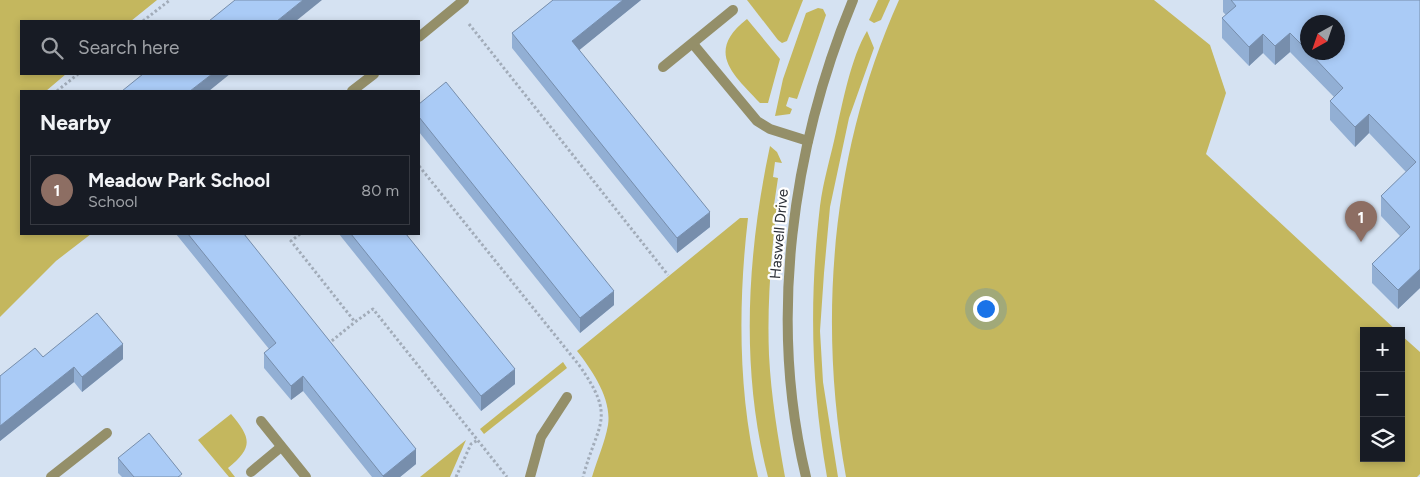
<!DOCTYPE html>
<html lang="en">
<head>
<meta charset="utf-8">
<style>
  :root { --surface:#171b24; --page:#20242c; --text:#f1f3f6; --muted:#9ea1a6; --line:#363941; --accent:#ea580c }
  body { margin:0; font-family:Figtree,sans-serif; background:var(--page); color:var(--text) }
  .controls { position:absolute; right:15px; bottom:15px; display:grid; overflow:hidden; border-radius:0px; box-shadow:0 2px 8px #0003 }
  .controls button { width:45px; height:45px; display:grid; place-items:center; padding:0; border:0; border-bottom:1px solid var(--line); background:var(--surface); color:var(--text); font:25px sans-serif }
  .compass { position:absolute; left:1300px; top:15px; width:45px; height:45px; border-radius:50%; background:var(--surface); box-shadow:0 2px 8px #0003; rotate:220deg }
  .you { position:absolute; left:985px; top:308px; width:18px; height:18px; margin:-12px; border:4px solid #fff; border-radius:50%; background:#1a73e8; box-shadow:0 0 0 8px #1a73e833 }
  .badge { display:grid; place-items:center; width:32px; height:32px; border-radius:50%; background:var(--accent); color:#fff; font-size:16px; font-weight:700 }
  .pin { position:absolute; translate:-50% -41px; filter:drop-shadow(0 1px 2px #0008) }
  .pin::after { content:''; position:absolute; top:26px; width:18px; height:15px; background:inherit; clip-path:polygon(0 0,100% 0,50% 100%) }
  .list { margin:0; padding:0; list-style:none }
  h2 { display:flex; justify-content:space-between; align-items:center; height:65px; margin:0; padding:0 20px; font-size:21px }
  h2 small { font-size:16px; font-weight:400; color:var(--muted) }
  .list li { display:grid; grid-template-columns:32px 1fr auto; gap:15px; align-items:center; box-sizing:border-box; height:70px; margin:0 10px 10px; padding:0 10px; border:1px solid var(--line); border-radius:0px }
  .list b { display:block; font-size:19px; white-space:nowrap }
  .list p { margin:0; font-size:16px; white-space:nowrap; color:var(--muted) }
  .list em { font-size:16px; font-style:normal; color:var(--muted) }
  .icon { flex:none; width:28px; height:28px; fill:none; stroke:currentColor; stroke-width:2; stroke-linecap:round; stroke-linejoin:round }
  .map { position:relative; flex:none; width:1420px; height:477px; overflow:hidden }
  .search { position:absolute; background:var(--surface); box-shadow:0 2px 8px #0003; left:20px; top:20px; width:400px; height:55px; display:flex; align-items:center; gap:12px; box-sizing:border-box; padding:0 18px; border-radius:0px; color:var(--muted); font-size:19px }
  .panel { position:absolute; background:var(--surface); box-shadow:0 2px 8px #0003; left:20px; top:90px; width:400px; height:145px; border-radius:0px }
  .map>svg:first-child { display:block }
  .green { fill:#c4b75e }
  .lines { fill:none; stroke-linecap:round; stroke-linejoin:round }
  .path { stroke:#a2acb9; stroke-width:3; stroke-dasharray:2.5 2.5; stroke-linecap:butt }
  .lane { stroke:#948f69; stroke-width:10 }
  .street { stroke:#948f69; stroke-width:10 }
  .wall { fill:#92afd4; fill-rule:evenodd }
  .shaded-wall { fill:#778eac }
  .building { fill:#aacbf6; stroke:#778eac }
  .labels { text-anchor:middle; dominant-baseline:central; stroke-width:4.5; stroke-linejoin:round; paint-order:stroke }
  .street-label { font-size:15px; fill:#2d3138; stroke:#fff }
</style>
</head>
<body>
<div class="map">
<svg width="1420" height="477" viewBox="0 0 1420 477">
  <rect width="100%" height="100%" fill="#d5e2f2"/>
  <!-- green -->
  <g class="green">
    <polygon points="0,0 157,0 131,21 21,21 21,74 66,74 46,91 21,91 21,234 91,234 56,261 0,317"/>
    <polygon points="747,0 803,0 787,41 782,43 778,40"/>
    <polygon points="878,0 890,0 881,20 874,23 869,20"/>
    <path d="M 899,0 L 1154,0 L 1210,45 L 1226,93 L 1206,154 L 1397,331 L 1364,331 L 1364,458 L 1401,458 L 1401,335 L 1420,352 L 1420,474 L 1417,477 L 846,477 C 817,317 832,149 899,0 Z"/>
    <polygon points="818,8 823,9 826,15 797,99 789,97 786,106 792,109 790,114 775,116 783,79 806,13"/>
    <path d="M 747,19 L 780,59 L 768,103 L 760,103 C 733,74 705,52 747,19 Z"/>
    <path d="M 867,31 L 874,48 L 849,118 L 830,207 L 824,273 L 820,331 L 823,382 L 838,477 L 827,477 C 811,384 809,300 820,206 C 823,181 831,156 836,132 C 843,101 851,58 867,31 Z"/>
    <path d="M 770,146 L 777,152 L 782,163 L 775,162 L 773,177 L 778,178 L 774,205 L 777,205 C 771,255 767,305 769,355 C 771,396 778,437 785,477 L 768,477 C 740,370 747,254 770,146 Z"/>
    <path d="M 740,218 L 748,218 C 738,303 738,394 758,477 L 592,477 C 597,460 605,442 608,425 C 612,399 592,370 577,351 Z"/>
    <polygon points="563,362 567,368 484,434 480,429"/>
    <path d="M 231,414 C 251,438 254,447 228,468 L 235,477 L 229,477 L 198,440 Z"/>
    <polygon points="466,440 450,477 420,477"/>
  </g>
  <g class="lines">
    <!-- path -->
    <g class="path">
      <polyline points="143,21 170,0"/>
      <polyline points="469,24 668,275"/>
      <polyline points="57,91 78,74"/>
      <path d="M 419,166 L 579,365 C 617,419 598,421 583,477"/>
      <polyline points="300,234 291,241 355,322 373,309 507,477"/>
      <polyline points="328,344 355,322"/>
      <polyline points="456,477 471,444 478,440"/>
    </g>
    <!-- lane -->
    <g class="lane">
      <polyline points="693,44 757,121 770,129 808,141"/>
      <polyline points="663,67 733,10"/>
      <polyline points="530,477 541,437 567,397"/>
    </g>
    <!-- street -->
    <g class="street">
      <polyline points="419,37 464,0"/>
      <polyline points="352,91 374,74"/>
      <polyline points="261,421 306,477"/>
      <polyline points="251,472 281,447"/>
      <polyline points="51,477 107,433"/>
      <path d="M 806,477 C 768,320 792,147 853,0"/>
    </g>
  </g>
  <!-- wall -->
  <g class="wall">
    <polygon points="553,0 641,0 579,50 710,227 677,253 512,48 512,33"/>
    <path d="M 1223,0 L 1420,0 L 1420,288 L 1398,309 L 1372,283 L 1372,264 L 1400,236 L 1381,216 L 1381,196 L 1406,172 L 1369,133 L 1355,147 L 1330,120 L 1330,101 L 1334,97 L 1290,52 L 1275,65 L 1263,53 L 1249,66 L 1222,38 L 1222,18 L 1226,15 L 1223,12 ZM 1308,22 L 1338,52 L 1308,52 Z"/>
    <polygon points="419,104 614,305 580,333 419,132"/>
    <polygon points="176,234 244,234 416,464 400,477 372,477 303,391 291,400 264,368 264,353 269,349"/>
    <polygon points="339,234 406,234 515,384 481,411"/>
    <polygon points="43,357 123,359 82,392 74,382 0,441 0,376"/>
    <polygon points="118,458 182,477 122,477 118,473"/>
  </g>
  <!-- shaded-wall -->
  <g class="shaded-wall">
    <polygon points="303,0 322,0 296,21 277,21"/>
    <polygon points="623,0 641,0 572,56 572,41"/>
    <polygon points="1290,33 1290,52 1275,65 1275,46"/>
    <polygon points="1263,34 1263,53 1249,66 1249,47"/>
    <polygon points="212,74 230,74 209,91 190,91"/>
    <polygon points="1369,114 1369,133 1355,147 1355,127"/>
    <polygon points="710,212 710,227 677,253 677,238"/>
    <polygon points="1420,269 1420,288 1398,309 1398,290"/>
    <polygon points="614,291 614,305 580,333 580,318"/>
    <polygon points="123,344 123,359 82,392 82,377"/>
    <polygon points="74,367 74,382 0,441 0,426"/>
    <polygon points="515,369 515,384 481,411 481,396"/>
    <polygon points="303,376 303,391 291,400 291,386"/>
    <polygon points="416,449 416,464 400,477 383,477 383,476"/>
  </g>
  <!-- building -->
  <g class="building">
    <polygon points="235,0 303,0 277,21 209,21"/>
    <polygon points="553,0 623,0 572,41 710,212 677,238 512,33"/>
    <polygon points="1231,0 1420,0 1420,269 1398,290 1372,264 1410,227 1381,196 1416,162 1369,114 1355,127 1330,101 1343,88 1309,52 1338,52 1338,22 1308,22 1308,51 1290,33 1275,46 1263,34 1249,47 1222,18 1236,6"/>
    <polygon points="143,74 212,74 190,91 122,91"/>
    <polygon points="446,82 614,291 580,318 419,117 419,104"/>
    <polygon points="188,234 244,234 416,449 383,476 303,376 291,386 264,353 276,343"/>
    <polygon points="351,234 406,234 515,369 481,396"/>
    <polygon points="97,313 123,344 82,377 74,367 0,426 0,376 35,348 43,357"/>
    <polygon points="149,433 182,474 178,477 134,477 118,458"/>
  </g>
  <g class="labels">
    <!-- street labels -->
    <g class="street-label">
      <text transform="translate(779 234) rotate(-85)">Haswell Drive</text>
    </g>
  </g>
</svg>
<div class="controls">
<button>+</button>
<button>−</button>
<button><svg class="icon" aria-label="layers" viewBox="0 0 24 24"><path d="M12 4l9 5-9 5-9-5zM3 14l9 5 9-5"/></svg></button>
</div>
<svg class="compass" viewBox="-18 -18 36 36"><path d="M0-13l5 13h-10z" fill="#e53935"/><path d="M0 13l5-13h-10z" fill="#9ea1a6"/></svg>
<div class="you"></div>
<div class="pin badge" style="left:1361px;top:242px;background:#8d6e63">1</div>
<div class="search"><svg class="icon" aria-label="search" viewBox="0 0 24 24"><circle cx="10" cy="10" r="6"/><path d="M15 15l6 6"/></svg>Search here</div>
<section class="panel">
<h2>Nearby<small></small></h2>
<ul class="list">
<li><span class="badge" style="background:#8d6e63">1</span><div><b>Meadow Park School</b><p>School</p></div><em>80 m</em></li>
</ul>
</section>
</div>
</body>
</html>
